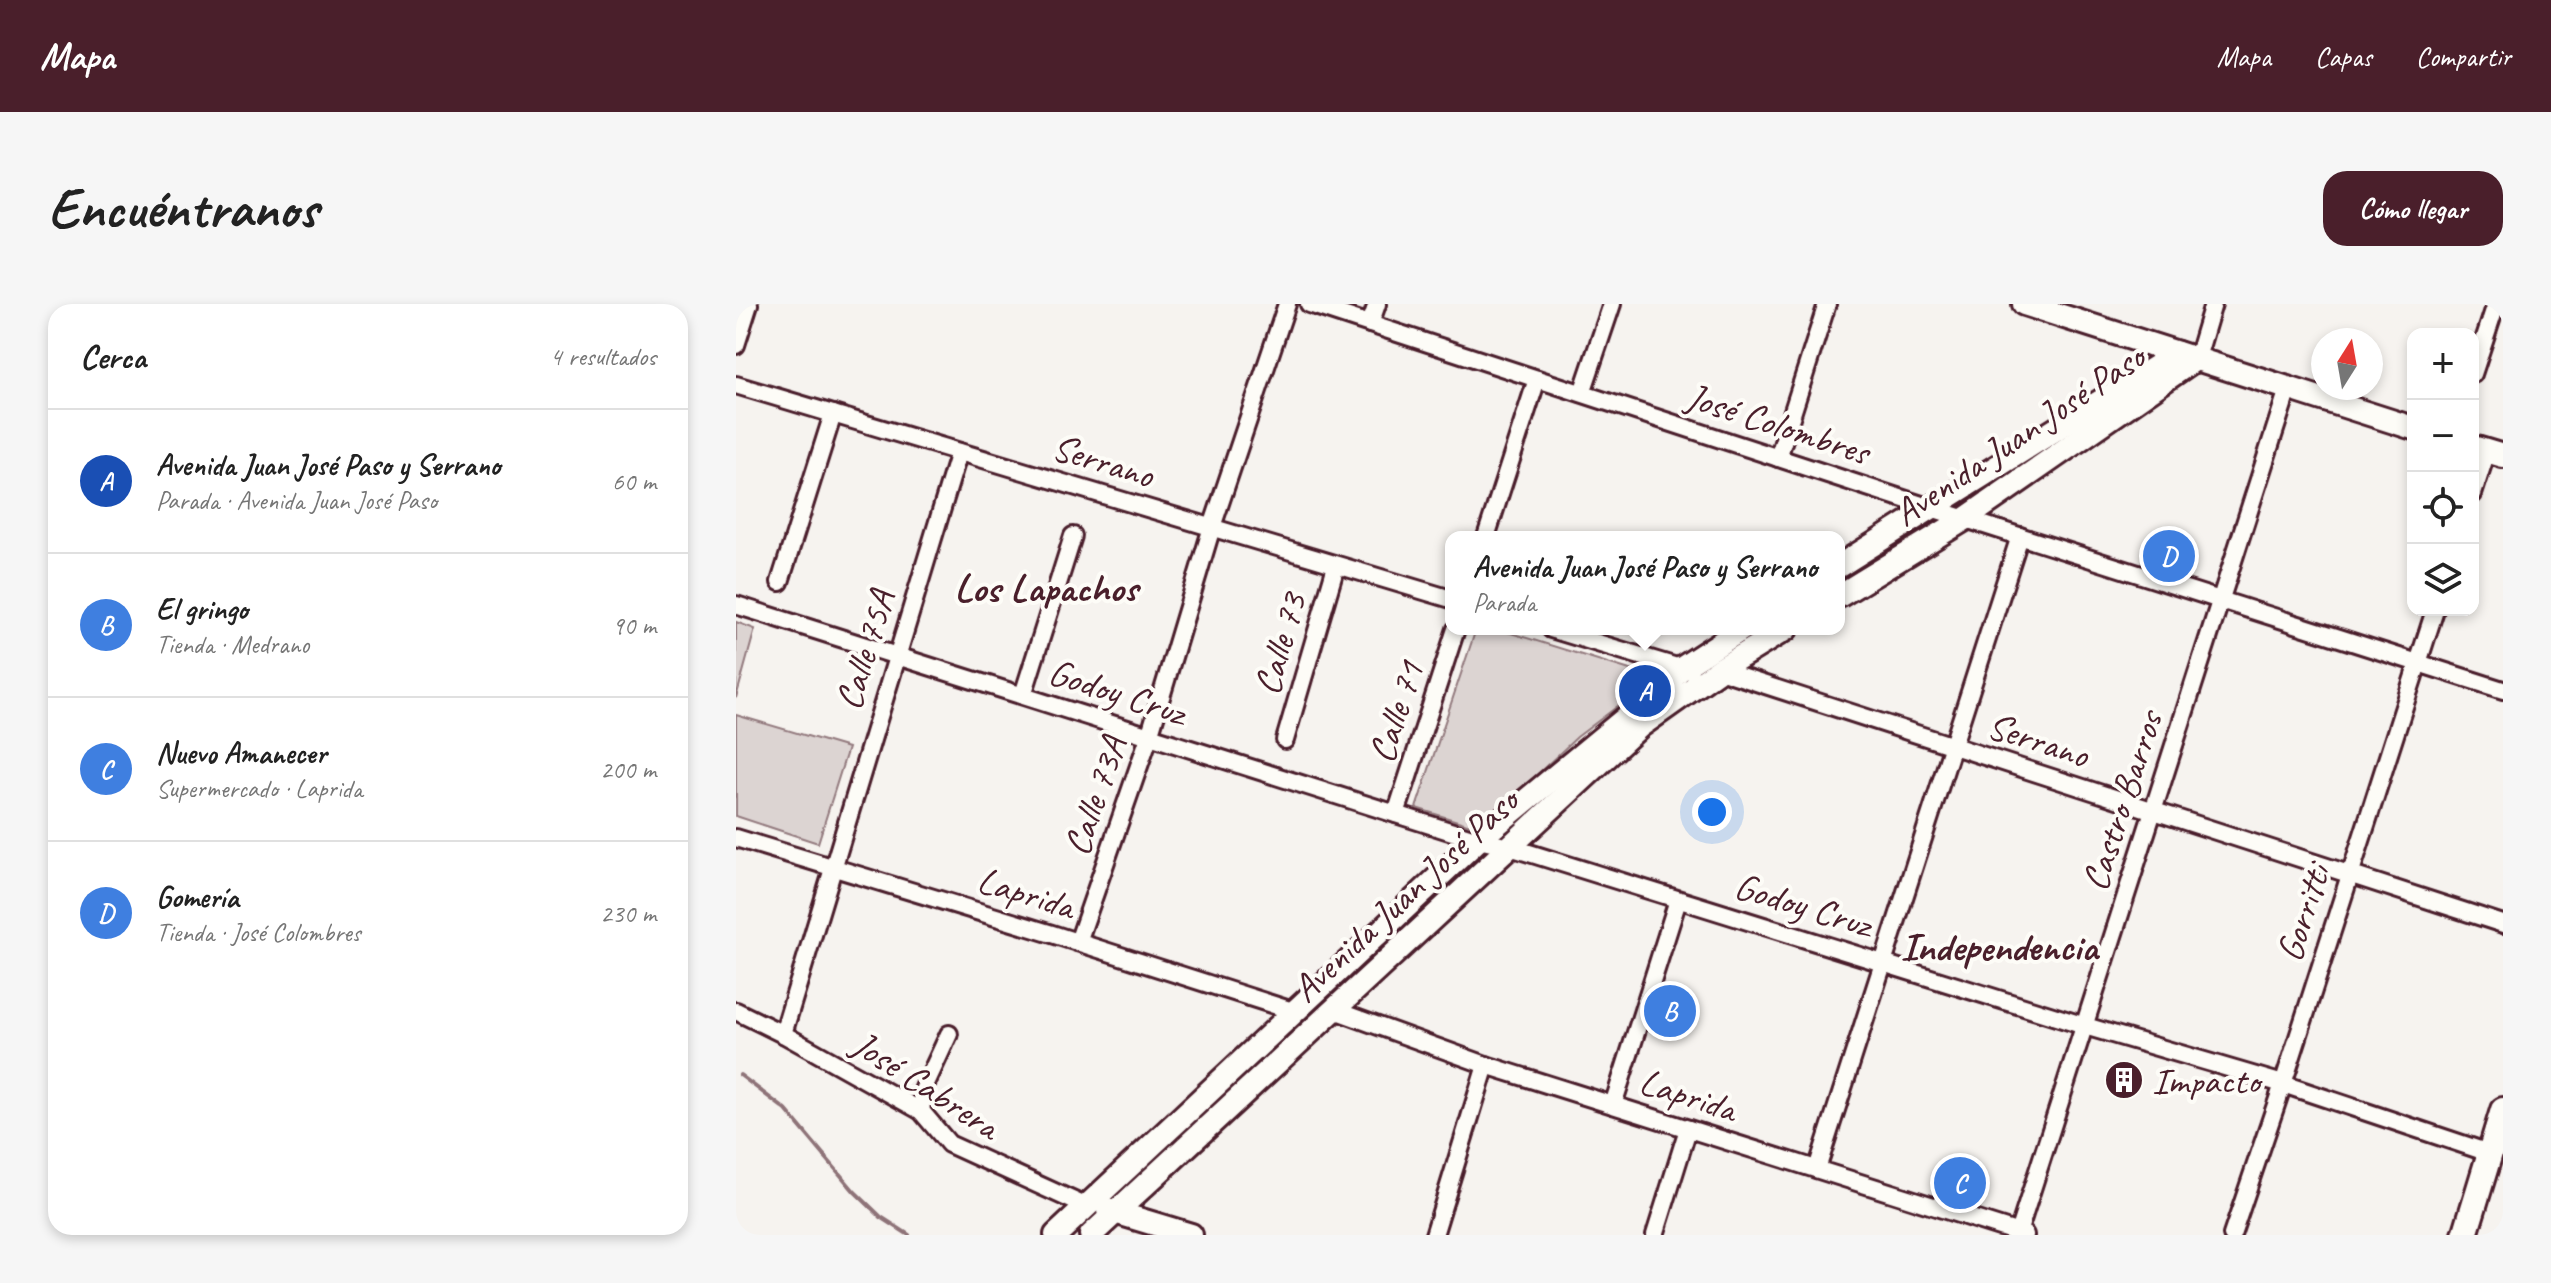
<!DOCTYPE html>
<html lang="es">
<head>
<meta charset="utf-8">
<style>
  :root { --surface:#fff; --page:#f6f6f6; --text:#222; --muted:#767676; --line:#e0e0e0; --accent:#4a1f2b }
  body { margin:0; font-family:Caveat,sans-serif; background:var(--page); color:var(--text) }
  .controls { position:absolute; right:24px; top:24px; display:grid; overflow:hidden; border-radius:16px; box-shadow:0 4px 12px #0003 }
  .controls button { width:72px; height:72px; display:grid; place-items:center; padding:0; border:0; border-bottom:2px solid var(--line); background:var(--surface); color:var(--text); font:40px sans-serif }
  .compass { position:absolute; left:1575px; top:24px; width:72px; height:72px; border-radius:50%; background:var(--surface); box-shadow:0 4px 12px #0003; rotate:11deg }
  .you { position:absolute; left:976px; top:508px; width:28px; height:28px; margin:-20px; border:6px solid #fff; border-radius:50%; background:#1a73e8; box-shadow:0 0 0 12px #1a73e833 }
  .badge { display:grid; place-items:center; width:52px; height:52px; border-radius:50%; background:var(--accent); color:#fff; font-size:26px; font-weight:700 }
  .pin { position:absolute; translate:-50% -50%; border:4px solid #fff; box-shadow:0 2px 8px #0006 }
  .popup { position:absolute; left:709px; top:227px; width:400px; height:104px; box-sizing:border-box; display:grid; place-content:center; border-radius:16px; background:var(--surface); filter:drop-shadow(0 2px 6px #0005); font-size:26px; white-space:nowrap; color:var(--muted) }
  .popup b { font-size:30px; color:var(--text) }
  .popup::after { content:''; position:absolute; left:50%; top:100%; margin-left:-16px; border:16px solid transparent; border-top-color:var(--surface) }
  .list { margin:0; padding:0; list-style:none }
  h2 { display:flex; justify-content:space-between; align-items:center; height:104px; margin:0; padding:0 32px; font-size:34px }
  h2 small { font-size:26px; font-weight:400; color:var(--muted) }
  .list li { display:grid; grid-template-columns:52px 1fr auto; gap:24px; align-items:center; box-sizing:border-box; height:144px; padding:0 32px; border-top:2px solid var(--line) }
  .list b { display:block; font-size:30px; white-space:nowrap }
  .list p { margin:0; font-size:26px; white-space:nowrap; color:var(--muted) }
  .list em { font-size:26px; font-style:normal; color:var(--muted) }
  .icon { flex:none; width:44px; height:44px; fill:none; stroke:currentColor; stroke-width:2; stroke-linecap:round; stroke-linejoin:round }
  .map { position:relative; flex:none; width:1767px; height:931px; overflow:hidden; border-radius:24px }
  header { display:flex; align-items:center; gap:48px; box-sizing:border-box; height:112px; padding:0 40px; background:var(--accent); color:#fff }
  header strong { font-size:38px }
  nav { display:flex; gap:44px; margin-inline-start:auto; font-size:28px }
  .intro { display:flex; align-items:center; justify-content:space-between; box-sizing:border-box; height:192px; padding:0 48px }
  h1 { margin:0; font-size:56px }
  .button { padding:20px 36px; border-radius:24px; background:var(--accent); color:#fff; font-size:28px; font-weight:700 }
  main { display:flex; gap:48px; padding:0 48px }
  aside { flex:1; background:var(--surface); border-radius:24px; box-shadow:0 4px 12px #0003 }
  .map>svg:first-child { display:block }
  .green { fill:#dcd4d2; stroke:#937a7e; stroke-width:2 }
  .lines { fill:none; stroke-linecap:round; stroke-linejoin:round }
  .stream { stroke:#8e7378; stroke-width:4 }
  .minor-casing { stroke:#4a1f2b; stroke-width:22 }
  .secondary-casing { stroke:#4a1f2b; stroke-width:28 }
  .primary-casing { stroke:#4a1f2b; stroke-width:30 }
  .minor { stroke:#fdfcf7; stroke-width:16 }
  .secondary { stroke:#fdfcf7; stroke-width:22 }
  .primary { stroke:#fdfcf7; stroke-width:24 }
  .labels { text-anchor:middle; dominant-baseline:central; stroke-width:8; stroke-linejoin:round; paint-order:stroke }
  .street-label { font-size:38px; fill:#4a1f2b; stroke:#fdfcf7 }
  .poi-label { font-size:38px; fill:#4a1f2b; stroke:#fdfcf7; text-anchor:start }
  .neighbourhood-label { font-size:40px; font-weight:bold; fill:#4a1f2b; stroke:#fdfcf7 }
</style>
</head>
<body>
<header>
<strong>Mapa</strong>
<nav><a>Mapa</a><a>Capas</a><a>Compartir</a></nav>
</header>
<div class="intro"><h1>Encuéntranos</h1><a class="button">Cómo llegar</a></div>
<main>
<aside>
<h2>Cerca<small>4 resultados</small></h2>
<ul class="list">
<li><span class="badge" style="background:#1a4fb4">A</span><div><b>Avenida Juan José Paso y Serrano</b><p>Parada · Avenida Juan José Paso</p></div><em>60 m</em></li>
<li><span class="badge" style="background:#3f7fe0">B</span><div><b>El gringo</b><p>Tienda · Medrano</p></div><em>90 m</em></li>
<li><span class="badge" style="background:#3f7fe0">C</span><div><b>Nuevo Amanecer</b><p>Supermercado · Laprida</p></div><em>200 m</em></li>
<li><span class="badge" style="background:#3f7fe0">D</span><div><b>Gomería</b><p>Tienda · José Colombres</p></div><em>230 m</em></li>
</ul>
</aside>
<div class="map">
<svg width="1767" height="931" viewBox="0 0 1767 931">
  <rect width="100%" height="100%" fill="#f6f3ef"/>
  <filter id="ink" filterUnits="userSpaceOnUse"><feTurbulence type="fractalNoise" baseFrequency=".0125" numOctaves="2"/><feDisplacementMap in="SourceGraphic" scale="16" xChannelSelector="R" yChannelSelector="G"/><feConvolveMatrix kernelMatrix="1 2 1 2 8 2 1 2 1" color-interpolation-filters="sRGB"/></filter>
  <g filter="url(#ink)">
    <!-- green -->
    <g class="green">
      <polygon points="0,318 19,325 0,394"/>
      <polygon points="746,325 762,325 910,371 907,383 841,433 744,524 680,504 738,331"/>
      <polygon points="0,411 112,444 82,539 0,512"/>
    </g>
    <g class="lines">
      <!-- stream -->
      <polyline class="stream" points="4,771 50,806 118,887 145,913 173,931"/>
      <!-- minor casing -->
      <g class="minor-casing">
        <g id="minor">
          <polyline points="573,0 1195,204 1767,386"/>
          <polyline points="634,20 641,0"/>
          <polyline points="0,41 13,0"/>
          <polyline points="1461,54 1477,0"/>
          <polyline points="1737,70 1760,0"/>
          <polyline points="0,81 715,295"/>
          <polyline points="846,89 876,0"/>
          <polyline points="1042,154 1091,0"/>
          <polyline points="1737,190 1751,147"/>
          <polyline points="750,233 801,75"/>
          <polyline points="44,278 97,110"/>
          <polyline points="0,301 742,536 774,543 1349,722 1547,780 1753,849"/>
          <polyline points="815,325 954,367"/>
          <polyline points="977,367 983,366 1767,620"/>
          <polyline points="287,391 337,232"/>
          <polyline points="549,436 600,262"/>
          <polyline points="660,510 720,325"/>
          <polyline points="0,534 316,630 560,708"/>
          <polyline points="342,638 413,433 476,223 551,0"/>
          <polyline points="598,706 750,761 1289,931"/>
          <polyline points="0,707 47,730 185,807 213,840 349,902"/>
          <polyline points="47,730 223,148"/>
          <polyline points="877,801 942,596"/>
          <polyline points="185,807 188,784 213,730"/>
          <polyline points="1081,865 1284,232"/>
          <polyline points="1282,929 1552,85"/>
          <polyline points="698,931 750,761"/>
          <polyline points="919,931 952,825"/>
          <polyline points="1496,931 1547,780 1699,306"/>
        </g>
      </g>
      <!-- secondary casing -->
      <g class="secondary-casing">
        <g id="secondary">
          <polyline points="1288,0 1677,124"/>
          <polyline points="1737,143 1767,152"/>
          <polyline points="1103,262 1441,49"/>
          <polyline points="1103,292 1229,215 1461,54"/>
          <polyline points="372,906 455,931"/>
          <polyline points="320,931 742,536 920,389 946,364 1006,325"/>
          <polyline points="355,931 904,422 983,366 1050,325"/>
        </g>
      </g>
      <!-- primary casing -->
      <g class="primary-casing">
        <polyline id="primary" points="1729,931 1767,806"/>
      </g>
      <!-- minor -->
      <use href="#minor" class="minor"/>
      <!-- secondary -->
      <use href="#secondary" class="secondary"/>
      <!-- primary -->
      <use href="#primary" class="primary"/>
    </g>
  </g>
  <!-- icons -->
  <defs>
    <g id="building-disc" transform="scale(2)"><circle r="9.5" fill="#4a1f2b" stroke="#fdfcf7"/><path d="M-4-6H4V6H1V3H-1V6H-4ZM-2.5-4.3h1.7v1.8h-1.7ZM.8-4.3h1.7v1.8H.8ZM-2.5-1h1.7V.8h-1.7ZM.8-1h1.7V.8H.8Z" fill="#fff"/></g>
  </defs>
  <g fill-rule="evenodd">
    <use href="#building-disc" x="1388" y="776"/>
  </g>
  <g class="labels">
    <!-- street labels -->
    <g class="street-label">
      <text transform="translate(1042 120) rotate(18)">José Colombres</text>
      <text transform="translate(1283 131) rotate(-34)">Avenida Juan José Paso</text>
      <text transform="translate(367 157) rotate(17)">Serrano</text>
      <text transform="translate(544 340) rotate(-74)">Calle 73</text>
      <text transform="translate(129 346) rotate(-73)">Calle 75A</text>
      <text transform="translate(381 388) rotate(18)">Godoy Cruz</text>
      <text transform="translate(660 408) rotate(-72)">Calle 71</text>
      <text transform="translate(1302 436) rotate(18)">Serrano</text>
      <text transform="translate(359 492) rotate(-71)">Calle 73A</text>
      <text transform="translate(1386 497) rotate(-72)">Castro Barros</text>
      <text transform="translate(290 589) rotate(17)">Laprida</text>
      <text transform="translate(669 591) rotate(-43)">Avenida Juan José Paso</text>
      <text transform="translate(1067 601) rotate(17)">Godoy Cruz</text>
      <text transform="translate(1567 609) rotate(-72)">Gorritti</text>
      <text transform="translate(190 781) rotate(33)">José Cabrera</text>
      <text transform="translate(952 791) rotate(18)">Laprida</text>
    </g>
    <!-- poi labels -->
    <g class="poi-label">
      <text x="1416" y="776">Impacto</text>
    </g>
    <!-- neighbourhood labels -->
    <g class="neighbourhood-label">
      <text x="310" y="284">Los Lapachos</text>
      <text x="1263" y="643">Independencia</text>
    </g>
  </g>
</svg>
<div class="controls">
<button>+</button>
<button>−</button>
<button><svg class="icon" aria-label="locate" viewBox="0 0 24 24"><circle cx="12" cy="12" r="6"/><path d="M12 2v4M12 18v4M2 12h4M18 12h4"/></svg></button>
<button><svg class="icon" aria-label="layers" viewBox="0 0 24 24"><path d="M12 4l9 5-9 5-9-5zM3 14l9 5 9-5"/></svg></button>
</div>
<svg class="compass" viewBox="-18 -18 36 36"><path d="M0-13l5 13h-10z" fill="#e53935"/><path d="M0 13l5-13h-10z" fill="#767676"/></svg>
<div class="you"></div>
<div class="pin badge" style="left:909px;top:387px;background:#1a4fb4">A</div>
<div class="popup"><b>Avenida Juan José Paso y Serrano</b>Parada</div>
<div class="pin badge" style="left:934px;top:707px;background:#3f7fe0">B</div>
<div class="pin badge" style="left:1224px;top:879px;background:#3f7fe0">C</div>
<div class="pin badge" style="left:1433px;top:252px;background:#3f7fe0">D</div>
</div>
</main>
</body>
</html>
